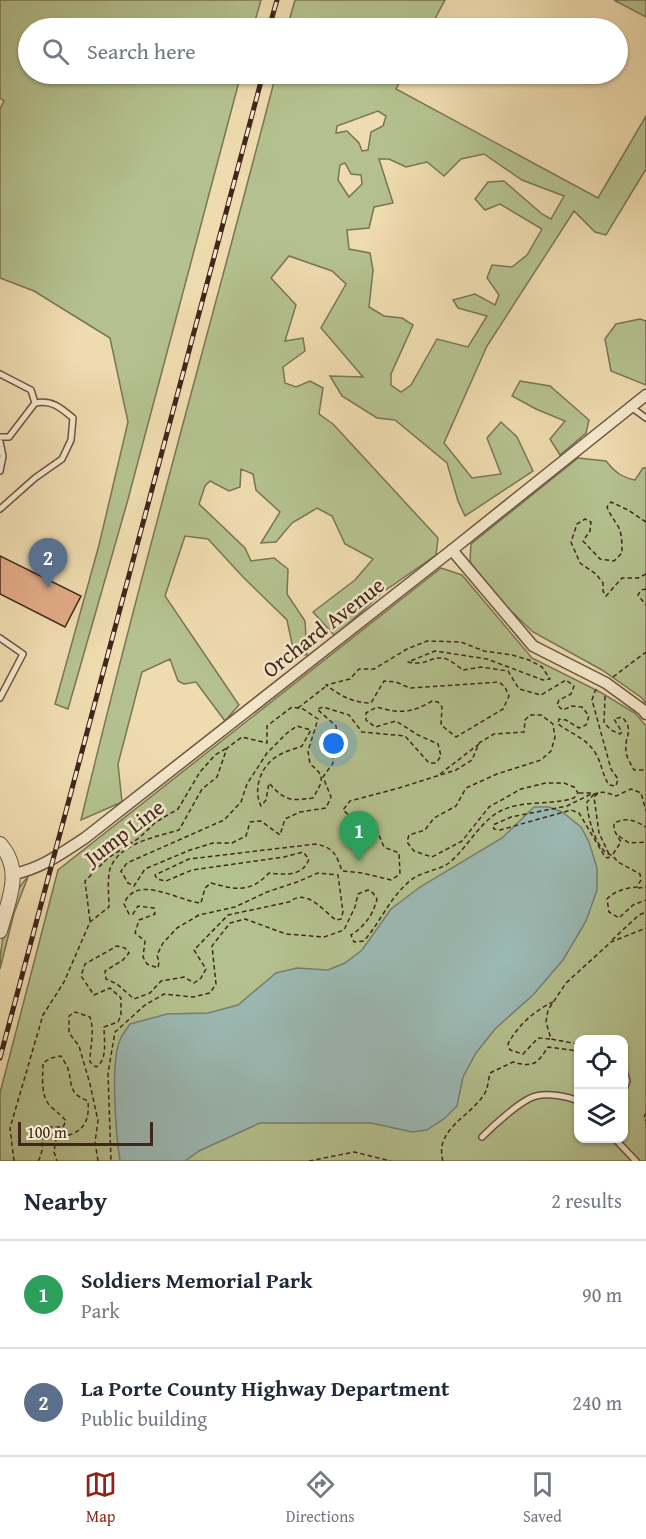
<!DOCTYPE html>
<html lang="en">
<head>
<meta charset="utf-8">
<style>
  :root { --surface:#fff; --page:#f2f2f3; --text:#1f2937; --muted:#747a83; --line:#e0e1e3; --accent:#8f2418 }
  body { margin:0; font-family:"Gentium Book Plus",serif; background:var(--page); color:var(--text) }
  .controls { position:absolute; right:18px; bottom:18px; display:grid; overflow:hidden; border-radius:12px; box-shadow:0 2px 4px #0004 }
  .controls button { width:54px; height:54px; display:grid; place-items:center; padding:0; border:0; border-bottom:2px solid var(--line); background:var(--surface); color:var(--text); font:30px sans-serif }
  .scale { position:absolute; left:18px; bottom:15px; width:135px; box-sizing:border-box; padding-left:6px; border:3px solid #40261d; border-top:0; font-size:16px; line-height:21px; white-space:nowrap; color:#40261d; -webkit-text-stroke:4px #f4e8cb; paint-order:stroke }
  .you { position:absolute; left:334px; top:744px; width:21px; height:21px; margin:-15px; border:4px solid #fff; border-radius:50%; background:#1a73e8; box-shadow:0 0 0 9px #1a73e833 }
  .badge { display:grid; place-items:center; width:39px; height:39px; border-radius:50%; background:var(--accent); color:#fff; font-size:20px; font-weight:700 }
  .pin { position:absolute; translate:-50% -50px; filter:drop-shadow(0 2px 3px #0008) }
  .pin::after { content:''; position:absolute; top:32px; width:21px; height:18px; background:inherit; clip-path:polygon(0 0,100% 0,50% 100%) }
  .list { margin:0; padding:0; list-style:none }
  h2 { display:flex; justify-content:space-between; align-items:center; height:78px; margin:0; padding:0 24px; font-size:26px }
  h2 small { font-size:20px; font-weight:400; color:var(--muted) }
  .list li { display:grid; grid-template-columns:39px 1fr auto; gap:18px; align-items:center; box-sizing:border-box; height:108px; padding:0 24px; border-top:2px solid var(--line) }
  .list b { display:block; font-size:22px; white-space:nowrap }
  .list p { margin:0; font-size:20px; white-space:nowrap; color:var(--muted) }
  .list em { font-size:20px; font-style:normal; color:var(--muted) }
  .icon { flex:none; width:33px; height:33px; fill:none; stroke:currentColor; stroke-width:2; stroke-linecap:round; stroke-linejoin:round }
  .map { position:relative; flex:none; width:646px; height:1161px; overflow:hidden }
  .search { position:absolute; background:var(--surface); box-shadow:0 2px 4px #0004; left:18px; right:18px; top:18px; height:66px; display:flex; align-items:center; gap:15px; box-sizing:border-box; padding:0 21px; border-radius:33px; color:var(--muted); font-size:22px }
  .sheet { height:294px; background:var(--surface) }
  nav { display:flex; justify-content:space-around; align-items:center; box-sizing:border-box; height:84px; border-top:2px solid var(--line); background:var(--surface); font-size:16px; color:var(--muted) }
  nav a { display:grid; justify-items:center; gap:3px }
  nav .on { color:var(--accent) }
  .map>svg:first-child { display:block }
  .green { fill:#b4c18e; stroke:#7a7456; stroke-width:1.5; fill-rule:evenodd }
  .water { fill:#9bb9b3; stroke:#777e77; stroke-width:1.5 }
  .building { fill:#e1aa86; stroke:#40261d; stroke-width:1.5 }
  .lines { fill:none; stroke-linecap:round; stroke-linejoin:round }
  .service-casing { stroke:#6c5342; stroke-width:8 }
  .minor-casing { stroke:#6c5342; stroke-width:13 }
  .tertiary-casing { stroke:#6c5342; stroke-width:16 }
  .path { stroke:#40261d; stroke-width:1.5; stroke-dasharray:4.5 3; stroke-linecap:butt }
  .service { stroke:#f4e8cb; stroke-width:5 }
  .minor { stroke:#f4e8cb; stroke-width:10 }
  .tertiary { stroke:#f4e8cb; stroke-width:14 }
  .rail-casing { stroke:#40261d; stroke-width:5 }
  .rail { stroke:#f4e8cb; stroke-width:3; stroke-dasharray:9; stroke-linecap:butt }
  .labels { text-anchor:middle; dominant-baseline:central; stroke-width:5; stroke-linejoin:round; paint-order:stroke }
  .street-label { font-size:22px; fill:#40261d; stroke:#f4e8cb }
</style>
</head>
<body>
<div class="map">
<svg width="646" height="1161" viewBox="0 0 646 1161">
  <rect width="100%" height="100%" fill="#eedbaf"/>
  <filter id="stains"><feTurbulence type="fractalNoise" baseFrequency=".00333" numOctaves="4"/><feColorMatrix values="0 0 0 0 .2 0 0 0 0 .09 0 0 0 0 .02 0 0 0 .5 -.17"/></filter>
  <radialGradient id="worn" r=".72"><stop offset=".6" stop-color="#630" stop-opacity="0"/><stop offset="1" stop-color="#630" stop-opacity=".3"/></radialGradient>
  <!-- green -->
  <g class="green">
    <polygon points="0,0 261,0 253,28 28,28 28,74 241,74 127,503 68,709 55,704 99,545 128,422 110,338 34,291 0,278 0,109 4,101 0,98"/>
    <polygon points="295,0 445,0 430,28 287,28"/>
    <polygon points="614,0 646,0 646,17"/>
    <path d="M 276,74 L 404,74 L 396,89 L 598,198 L 646,116 L 646,169 L 606,235 L 595,232 L 574,211 L 487,346 L 444,443 L 472,478 L 501,474 L 487,438 L 501,422 L 517,437 L 533,471 L 465,516 L 458,501 L 447,463 L 395,420 L 377,418 L 342,396 L 330,376 L 363,377 L 321,328 L 346,284 L 332,271 L 289,256 L 271,278 L 296,305 L 285,341 L 303,338 L 305,351 L 283,367 L 285,383 L 296,387 L 310,381 L 323,388 L 319,414 L 333,424 L 438,538 L 436,555 L 383,592 L 335,636 L 313,612 L 355,580 L 373,559 L 345,544 L 332,516 L 317,508 L 292,523 L 276,542 L 261,543 L 280,512 L 256,490 L 253,474 L 241,469 L 240,487 L 229,491 L 210,481 L 205,486 L 199,504 L 245,548 L 251,561 L 274,558 L 288,569 L 287,594 L 305,621 L 307,655 L 294,653 L 287,620 L 243,577 L 208,539 L 185,536 L 165,596 L 239,705 L 225,721 L 196,682 L 184,684 L 178,681 L 170,659 L 142,672 L 118,764 L 122,802 L 81,820 C 141,570 212,322 276,74 ZM 378,111 L 386,116 L 383,126 L 371,132 L 368,150 L 362,151 L 359,143 L 347,131 L 336,133 L 337,126 ZM 484,154 L 522,180 L 564,196 L 551,219 L 542,214 L 504,181 L 488,182 L 475,199 L 485,210 L 500,204 L 542,229 L 527,255 L 512,267 L 492,265 L 487,278 L 499,295 L 495,305 L 475,294 L 453,300 L 458,308 L 487,316 L 468,347 L 437,339 L 411,385 L 401,392 L 391,385 L 391,374 L 413,325 L 402,318 L 384,316 L 369,307 L 373,270 L 370,253 L 349,249 L 347,230 L 369,228 L 374,207 L 393,203 L 379,159 L 389,159 L 406,167 L 427,162 L 444,176 L 461,159 ZM 345,163 L 351,174 L 361,175 L 362,184 L 349,197 L 338,180 L 340,165 Z"/>
    <polygon points="640,319 646,321 646,385 611,371 605,339 616,324"/>
    <polygon points="520,381 550,386 589,420 586,433 560,455 550,439 565,421 536,409 512,396"/>
    <path d="M 578,458 L 606,461 C 615,472 621,477 635,480 L 643,468 L 646,468 L 646,704 L 642,698 L 602,670 L 533,632 L 495,596 L 470,562 L 471,544 Z"/>
    <path d="M 441,568 L 462,575 L 532,658 L 600,692 L 635,713 L 646,726 L 646,1161 L 0,1161 L 0,1093 L 58,870 ZM 578,1040 L 624,1040 L 624,1138 L 578,1138 Z"/>
    <path d="M 28,877 L 14,913 L 0,969 C 0,943 8,895 28,877 Z"/>
  </g>
  <!-- water -->
  <path class="water" d="M 534,807 L 549,807 L 562,812 L 581,827 L 589,842 L 597,868 L 597,890 L 586,921 L 563,960 L 533,995 L 495,1029 L 476,1053 L 463,1077 L 457,1106 L 445,1118 L 427,1130 L 412,1132 L 371,1123 L 260,1123 L 199,1151 L 185,1161 L 120,1161 C 116,1135 110,1063 120,1040 C 122,1034 127,1029 130,1024 L 167,1014 L 208,1013 L 238,1005 L 276,973 L 297,968 L 328,970 L 345,963 L 362,950 L 391,909 L 420,887 L 502,838 Z"/>
  <!-- building -->
  <polygon class="building" points="0,556 81,596 65,627 0,594"/>
  <g class="lines">
    <!-- service casing -->
    <g class="service-casing">
      <g id="service">
        <polyline points="0,374 31,390 35,403 9,437 0,437"/>
        <polyline points="631,407 646,418"/>
        <polyline points="0,442 3,456 0,471"/>
        <path d="M 0,509 L 35,478 L 62,459 L 71,440 L 73,418 C 60,407 52,400 35,403"/>
        <polyline points="0,638 23,654 0,698"/>
        <polyline points="624,1071 627,1081 624,1089"/>
        <path d="M 482,1137 C 493,1126 522,1099 536,1096 C 548,1093 567,1096 578,1101"/>
        <polyline points="614,1138 636,1161"/>
      </g>
    </g>
    <!-- minor casing -->
    <g class="minor-casing">
      <g id="minor">
        <polyline points="452,550 533,646 606,683 643,710 646,714"/>
        <path d="M 14,874 C 42,868 62,853 85,838 L 452,550 L 646,395"/>
      </g>
    </g>
    <!-- tertiary casing -->
    <g class="tertiary-casing">
      <path id="tertiary" d="M 0,844 C 24,871 8,901 0,931"/>
    </g>
    <!-- path -->
    <g class="path">
      <path d="M 646,522 L 628,510 L 611,502 L 607,507 C 610,515 615,521 619,528 C 622,535 622,545 622,553 L 614,561 L 600,559 L 583,541 L 590,531 L 591,522 L 585,519 L 577,524 L 571,542 L 580,563 L 596,574 L 603,583 L 603,591 L 606,596 L 622,578 L 638,578 L 646,574"/>
      <polyline points="646,589 641,590 638,595 646,605"/>
      <polyline points="613,677 646,652"/>
      <path d="M 605,696 L 604,723 L 611,730 L 620,734 L 622,732 L 614,719 L 622,717 C 635,731 624,736 626,751 C 626,757 631,764 634,770 L 646,770"/>
      <polyline points="298,708 325,687"/>
      <polyline points="440,774 479,744"/>
      <polyline points="579,793 592,793"/>
      <polyline points="598,793 589,795 567,806 511,817 493,825 494,829 500,830 571,810 579,813 605,857 608,858 612,855"/>
      <path d="M 594,794 L 587,802 C 587,816 597,854 612,855 L 618,862 L 640,874 L 641,880 L 637,887 C 626,888 616,890 607,899 L 609,912 L 619,918 L 633,905 L 646,900"/>
      <polyline points="619,836 629,843 646,842"/>
      <path d="M 609,854 L 599,833 L 594,797 C 601,789 607,793 616,796 L 631,789 L 641,793 L 646,811"/>
      <path d="M 613,854 L 621,842 L 614,830 L 614,823 C 627,817 634,820 646,827"/>
      <polyline points="638,888 646,887"/>
      <polyline points="90,921 85,881 108,858 139,838 156,822 178,809 200,772 215,755 227,748"/>
      <polyline points="612,940 639,915 646,912"/>
      <path d="M 550,1039 L 538,1038 L 523,1054 L 510,1050 L 508,1044 C 518,1025 534,1011 553,1002"/>
      <polyline points="578,1044 551,1039 546,1022 548,1010 566,983 611,942 646,928"/>
      <polyline points="646,1113 644,1117 646,1121"/>
      <path d="M 14,1161 L 10,1128 L 43,1015 L 64,982 L 90,922 L 109,907 C 109,896 107,880 110,869 C 119,843 156,837 179,830 L 202,789 L 217,777 L 227,748 L 242,737 L 267,743 L 267,726 L 292,707 L 303,709 L 318,719 L 308,751 L 310,764 C 327,777 322,782 313,798 C 290,801 285,801 269,783 L 266,800 L 261,806 C 252,788 262,764 279,755 C 286,751 295,749 302,746 L 311,730 L 297,726 L 287,733 L 267,753 L 247,784 L 241,802 L 224,820 L 127,863 L 121,871 L 128,883 L 134,886 L 145,869 L 190,850 L 213,843 L 232,843 L 246,836 L 250,822 L 261,821 L 280,835 L 285,819 L 300,812 L 326,808 L 331,797 L 323,777 L 333,763 L 334,741 L 337,735 L 336,726 L 317,709 L 323,707 L 349,715 L 362,732 L 405,736 L 429,763 L 436,763 L 441,756 L 438,744 L 418,735 L 396,721 L 375,727 L 366,720 L 366,713 L 377,707 C 399,714 412,713 432,701 L 438,702 L 442,707 L 441,725 L 456,737 L 503,709 L 509,696 L 505,687 L 499,682 L 410,688 L 396,682 L 384,681 L 371,703 C 353,703 341,696 326,685 L 350,679 L 359,669 L 374,669 L 407,649 L 427,641 L 461,642 L 484,651 L 512,655 L 529,660 L 542,667 L 550,679 L 543,680 L 487,659 L 435,651 L 408,662 C 426,666 430,657 442,658 C 449,658 457,666 463,670 L 481,667 L 508,671 L 519,689 L 541,695 L 566,680 L 574,686 L 571,694 L 559,700 L 557,705 L 563,710 L 572,706 L 582,707 L 589,716 L 586,725 L 579,728 L 566,720 L 559,719 L 558,724 C 571,734 587,738 596,754 C 602,764 602,774 609,785 L 616,786 L 618,779 L 611,769 L 592,700 L 595,691 L 597,689"/>
      <path d="M 38,1161 C 45,1151 40,1138 46,1127 L 63,1127 L 66,1121 C 61,1115 57,1112 51,1107 C 40,1096 43,1078 43,1063 L 51,1058 L 61,1056 C 63,1060 67,1065 68,1069 C 73,1086 68,1093 88,1101 C 90,1127 80,1133 56,1139 L 54,1152 L 57,1161"/>
      <path d="M 98,1161 L 95,1142 L 98,1121 L 90,1084 L 79,1046 L 69,1033 L 69,1016 L 75,1012 L 90,1017 C 95,1032 90,1046 90,1062 L 96,1067 C 108,1060 104,1040 104,1027 L 118,1022 L 121,1015 L 121,998 L 110,988 L 94,995 L 81,976 L 85,964 L 117,946 L 125,948 L 129,953 L 123,960 L 105,971 L 106,979 L 117,984 L 134,999 L 150,993 L 161,981 L 184,977 L 194,983 L 201,978 L 206,969 L 194,950 L 228,915 L 289,902 C 307,888 321,909 336,920 L 341,919 L 343,912 L 338,875 L 318,873 L 297,882 L 267,892 L 235,907 L 199,915 L 177,928 L 163,943 L 157,955 L 159,962 L 158,968 L 147,964 L 143,957 L 145,941 L 135,933 L 139,920 L 155,914 L 154,908 L 138,906 L 133,914 L 129,914 L 124,904 C 136,873 178,901 201,903 L 205,888 L 211,883 C 236,890 250,893 269,873 C 286,875 303,876 309,859 L 303,852 L 284,857 L 192,870 L 166,881 L 157,879 L 155,875 L 189,859 L 316,844 C 334,848 336,854 342,871 L 362,873 L 391,880 L 400,874 L 399,853 L 384,847 L 376,828 L 366,820 L 352,818 L 343,810 L 350,801 L 399,788 L 456,770 L 472,760 L 479,743 L 494,734 L 524,732 L 525,720 L 530,715 L 541,715 L 553,724 L 555,737 L 551,751 L 541,760 L 497,774 L 466,788 L 456,806 L 434,818 L 425,830 L 409,835 L 407,842 L 414,851 L 432,857 L 462,841 L 489,807 L 521,789 L 546,783 L 564,783 L 574,787 L 578,793 L 574,798 C 550,806 519,799 497,813 C 478,825 466,849 449,863 C 438,871 422,871 411,880 C 390,897 381,921 364,941 L 354,942 L 351,935 C 365,926 373,915 377,899 L 373,893 L 368,890 L 358,894 L 355,907 L 344,930 L 324,937 L 286,934 L 245,919 L 230,923 L 212,946 L 216,984 L 210,993 L 193,997 L 164,994 L 145,1005 L 115,1032 L 108,1073 L 111,1161"/>
      <polyline points="309,1161 354,1152 391,1161"/>
      <path d="M 443,1161 C 434,1130 469,1117 483,1096 C 488,1090 488,1081 490,1073 L 513,1062 C 534,1068 538,1063 548,1047 L 578,1051"/>
    </g>
    <!-- service -->
    <use href="#service" class="service"/>
    <!-- minor -->
    <use href="#minor" class="minor"/>
    <!-- tertiary -->
    <use href="#tertiary" class="tertiary"/>
    <!-- rail casing -->
    <g class="rail-casing">
      <g id="rail">
        <polyline points="269,28 277,0"/>
        <polyline points="0,1058 263,74"/>
      </g>
    </g>
    <!-- rail -->
    <use href="#rail" class="rail"/>
  </g>
  <g class="labels">
    <!-- street labels -->
    <g class="street-label">
      <text transform="translate(323 627) rotate(-38)">Orchard Avenue</text>
      <text transform="translate(124 832) rotate(-37)">Jump Line</text>
    </g>
  </g>
  <rect width="100%" height="100%" filter="url(#stains)"/>
  <rect width="100%" height="100%" fill="url(#worn)"/>
</svg>
<div class="controls">
<button><svg class="icon" aria-label="locate" viewBox="0 0 24 24"><circle cx="12" cy="12" r="6"/><path d="M12 2v4M12 18v4M2 12h4M18 12h4"/></svg></button>
<button><svg class="icon" aria-label="layers" viewBox="0 0 24 24"><path d="M12 4l9 5-9 5-9-5zM3 14l9 5 9-5"/></svg></button>
</div>
<div class="scale">100 m</div>
<div class="you"></div>
<div class="pin badge" style="left:359px;top:861px;background:#2e9e5b">1</div>
<div class="pin badge" style="left:48px;top:588px;background:#5c6f8a">2</div>
<div class="search"><svg class="icon" aria-label="search" viewBox="0 0 24 24"><circle cx="10" cy="10" r="6"/><path d="M15 15l6 6"/></svg>Search here</div>
</div>
<section class="sheet">
<h2>Nearby<small>2 results</small></h2>
<ul class="list">
<li><span class="badge" style="background:#2e9e5b">1</span><div><b>Soldiers Memorial Park</b><p>Park</p></div><em>90 m</em></li>
<li><span class="badge" style="background:#5c6f8a">2</span><div><b>La Porte County Highway Department</b><p>Public building</p></div><em>240 m</em></li>
</ul>
</section>
<nav>
<a class="on"><svg class="icon" aria-label="map" viewBox="0 0 24 24"><path d="M3 6l6-2 6 2 6-2v14l-6 2-6-2-6 2zM9 4v14M15 6v14"/></svg>Map</a>
<a><svg class="icon" aria-label="directions" viewBox="0 0 24 24"><path d="M12 3l9 9-9 9-9-9zM9 14v-3h6M13 9l2 2-2 2"/></svg>Directions</a>
<a><svg class="icon" aria-label="saved" viewBox="0 0 24 24"><path d="M7 4h10v16l-5-4-5 4z"/></svg>Saved</a>
</nav>
</body>
</html>
